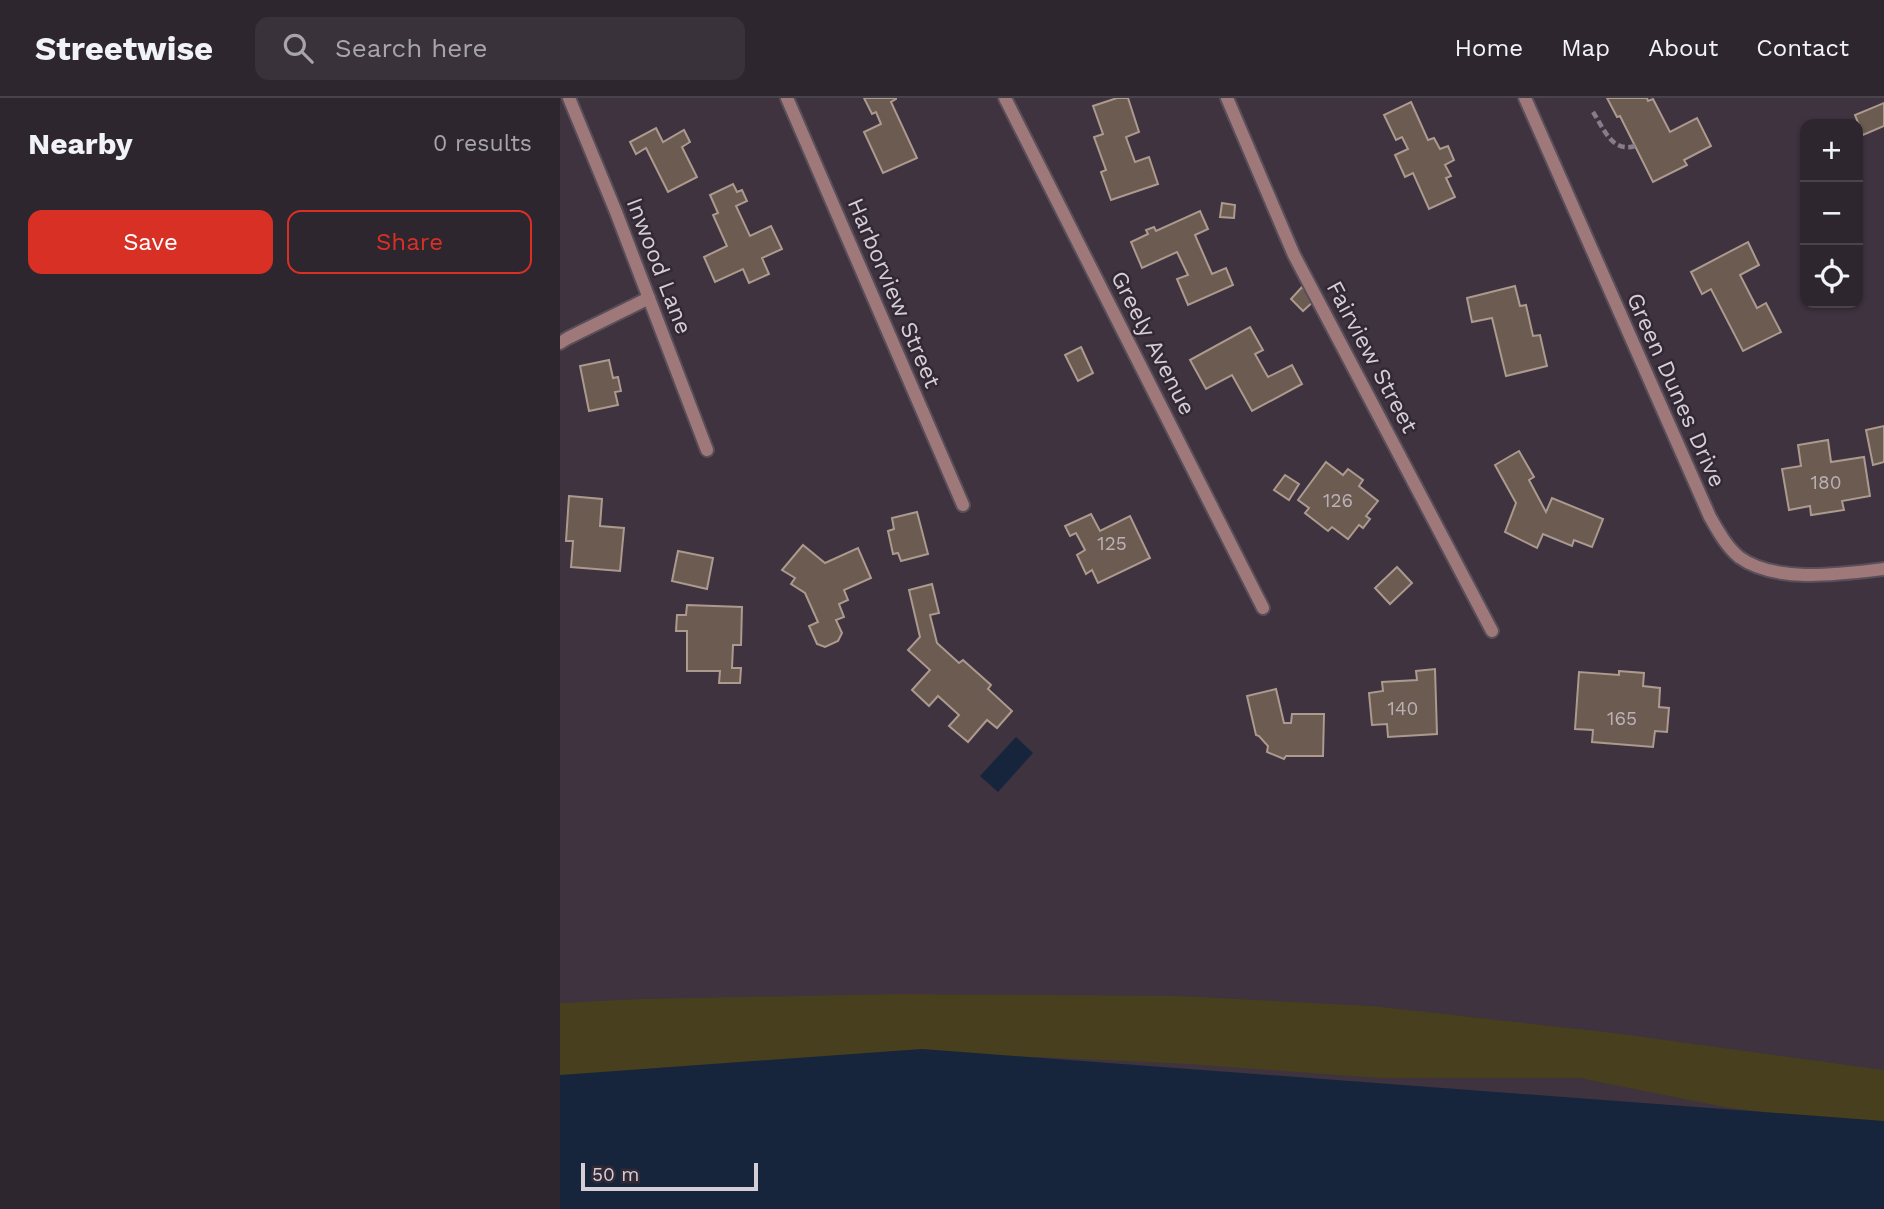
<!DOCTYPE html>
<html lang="en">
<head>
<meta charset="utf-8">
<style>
  :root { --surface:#2e262f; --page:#3a323b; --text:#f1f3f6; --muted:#a7a5aa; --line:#49434b; --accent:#d93025 }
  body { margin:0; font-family:"Work Sans",sans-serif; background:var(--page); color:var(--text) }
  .controls { position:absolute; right:21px; top:21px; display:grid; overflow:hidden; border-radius:14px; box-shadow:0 2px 5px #0004 }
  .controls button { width:63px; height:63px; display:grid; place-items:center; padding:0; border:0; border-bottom:2px solid var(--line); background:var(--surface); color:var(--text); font:35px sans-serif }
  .scale { position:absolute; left:21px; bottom:18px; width:177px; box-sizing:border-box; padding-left:7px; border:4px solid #d5ced7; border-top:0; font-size:19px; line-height:24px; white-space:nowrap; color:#d5ced7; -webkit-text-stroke:5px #332935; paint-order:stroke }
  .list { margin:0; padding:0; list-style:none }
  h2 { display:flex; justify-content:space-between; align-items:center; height:91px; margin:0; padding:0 28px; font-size:30px }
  h2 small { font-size:23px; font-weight:400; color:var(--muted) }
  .actions { display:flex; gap:14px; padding:21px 28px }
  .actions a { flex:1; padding:16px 0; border:2px solid var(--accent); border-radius:14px; text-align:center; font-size:24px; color:var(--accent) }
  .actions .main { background:var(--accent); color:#fff }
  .icon { flex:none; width:38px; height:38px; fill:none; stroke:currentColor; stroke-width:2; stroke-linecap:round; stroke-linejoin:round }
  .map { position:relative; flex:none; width:1324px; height:1111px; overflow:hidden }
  header { display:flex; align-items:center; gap:42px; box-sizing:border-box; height:98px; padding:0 35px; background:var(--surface); border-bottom:2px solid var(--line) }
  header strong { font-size:33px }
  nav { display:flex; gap:38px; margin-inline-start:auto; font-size:24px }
  .search { width:490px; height:63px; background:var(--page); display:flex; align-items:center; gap:18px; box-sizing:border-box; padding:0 24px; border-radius:14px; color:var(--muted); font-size:26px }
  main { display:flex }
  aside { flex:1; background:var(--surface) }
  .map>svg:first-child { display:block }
  .sand { fill:#473f1e }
  .water { fill:#17253c }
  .building { fill:#6b5b51; stroke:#ac9a8f; stroke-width:2 }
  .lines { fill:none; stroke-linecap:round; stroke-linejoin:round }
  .minor-casing { stroke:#594f5a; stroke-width:16 }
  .path { stroke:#867d88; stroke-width:4.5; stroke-dasharray:7 3.5; stroke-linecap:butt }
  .minor { stroke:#9f7979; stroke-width:12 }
  .labels { text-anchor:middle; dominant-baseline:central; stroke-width:5; stroke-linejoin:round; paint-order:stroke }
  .number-label { font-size:19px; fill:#bab1b6 }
  .street-label { font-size:23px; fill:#d5ced7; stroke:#332935 }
</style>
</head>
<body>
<header>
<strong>Streetwise</strong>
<div class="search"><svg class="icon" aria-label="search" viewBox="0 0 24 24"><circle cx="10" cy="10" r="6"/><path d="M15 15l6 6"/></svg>Search here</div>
<nav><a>Home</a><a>Map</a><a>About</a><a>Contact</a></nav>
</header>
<main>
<aside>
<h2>Nearby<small>0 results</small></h2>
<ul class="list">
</ul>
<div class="actions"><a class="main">Save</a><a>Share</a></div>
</aside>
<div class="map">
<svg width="1324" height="1111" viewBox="0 0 1324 1111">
  <rect width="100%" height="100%" fill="#3e333f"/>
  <!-- sand -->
  <polygon class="sand" points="337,896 618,898 812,908 1054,935 1324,972 1324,1029 1164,1009 1019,980 819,980 628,966 477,959 154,978 0,982 0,905 80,901"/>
  <!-- water -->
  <g class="water">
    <polygon points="456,639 473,655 438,694 420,678"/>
    <polygon points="362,951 1324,1023 1324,1111 0,1111 0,977"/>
  </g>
  <!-- building -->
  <g class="building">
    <polygon points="304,0 336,0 336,1 331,4 357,60 323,75 304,34 321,26 316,14 312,16"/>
    <polygon points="557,0 568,0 579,34 566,39 575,64 589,59 598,86 551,102 541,74 546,72 534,39 543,36 533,8"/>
    <polygon points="1047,0 1087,0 1088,3 1093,1 1110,34 1137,20 1151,48 1124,62 1127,67 1093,84 1060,18 1057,19"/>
    <polygon points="851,4 868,42 874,40 880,51 888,48 894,62 885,67 891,78 886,80 895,99 869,111 853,75 845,79 835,57 848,51 842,39 836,42 824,17"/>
    <polygon points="1324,5 1324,28 1303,37 1295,17"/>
    <polygon points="96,30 103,44 124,32 130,44 122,49 137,79 108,94 86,50 76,56 70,44"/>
    <polygon points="173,86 177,94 182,92 187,103 176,108 190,138 211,128 222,151 202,160 209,176 189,185 183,171 155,184 144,159 167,148 153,117 158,115 150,97"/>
    <polygon points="662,105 675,107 674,120 660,119"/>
    <polygon points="640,113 648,131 635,137 652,176 666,170 673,187 628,207 617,181 628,177 617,154 582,170 571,144 588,136 586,132 594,129 596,133"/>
    <polygon points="1188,144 1199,167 1180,177 1197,210 1206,205 1221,234 1183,253 1151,191 1142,196 1131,174"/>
    <polygon points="955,188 960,208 966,207 973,238 980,237 987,268 946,278 932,220 912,224 907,200"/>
    <polygon points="742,189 755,202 743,213 731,201"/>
    <polygon points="690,229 703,252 695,256 708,279 732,267 742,286 692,313 672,277 646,291 630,262"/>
    <polygon points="521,249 533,275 518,283 505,257"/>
    <polygon points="49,262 53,280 58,279 61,293 55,294 58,307 29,313 20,268"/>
    <polygon points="1324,328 1324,364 1313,367 1306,332"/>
    <polygon points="1268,342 1271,364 1304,359 1310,398 1282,403 1284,412 1251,417 1250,408 1229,412 1222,371 1241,368 1238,347"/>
    <polygon points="959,353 974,379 969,382 986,414 992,400 1043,421 1032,449 1014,442 1012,448 983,436 977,450 945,434 956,405 935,367"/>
    <polygon points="766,364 783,377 788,371 803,382 799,388 818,403 806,418 810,421 803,430 799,427 788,441 772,429 768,433 745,415 749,410 738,402"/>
    <polygon points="725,377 739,386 729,402 714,392"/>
    <polygon points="9,398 42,401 40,428 64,430 60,473 11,469 13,443 6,443"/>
    <polygon points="357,414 368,456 341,463 338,455 333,456 328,433 334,431 332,420"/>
    <polygon points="531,416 540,433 570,418 590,460 538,485 532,472 526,476 517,457 525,452 516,435 510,438 505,428"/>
    <polygon points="243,447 265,465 298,450 311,480 284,492 288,502 279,506 284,519 276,522 282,535 278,543 265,549 257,546 249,528 258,524 245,495 231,486 235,480 222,472"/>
    <polygon points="118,453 153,460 147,491 112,483"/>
    <polygon points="837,469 852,485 830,506 815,490"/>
    <polygon points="372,486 379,515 370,517 377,545 399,565 403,562 431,587 428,591 452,613 437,630 427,622 408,644 389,628 399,617 378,598 369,608 352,592 370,572 348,552 360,539 349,492"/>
    <polygon points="127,507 182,509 181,547 173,547 172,570 181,570 180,585 159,585 160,573 127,573 127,533 116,533 117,517 126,517"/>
    <polygon points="875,571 877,636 828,639 827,626 812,627 809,595 823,593 822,584 857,582 856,573"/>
    <polygon points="1059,573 1084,575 1083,588 1100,590 1099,609 1109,610 1107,634 1095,633 1093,649 1032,644 1033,632 1015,631 1019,574 1059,577"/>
    <polygon points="716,591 724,625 731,625 732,616 764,616 763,658 726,658 724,661 707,654 708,648 699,638 696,637 687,598"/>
  </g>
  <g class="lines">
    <!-- minor casing -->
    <g class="minor-casing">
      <g id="minor">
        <polyline points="9,0 56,114 147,352"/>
        <polyline points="227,0 403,407"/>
        <polyline points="445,0 703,510"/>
        <polyline points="667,0 734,157 932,533"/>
        <path d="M 965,0 L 1150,419 C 1158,433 1166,448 1179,459 C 1216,486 1282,476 1324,471"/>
        <polyline points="0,245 8,240 89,200"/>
      </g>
    </g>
    <!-- path -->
    <path class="path" d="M 1033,14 C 1044,31 1052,55 1075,48"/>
    <!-- minor -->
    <use href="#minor" class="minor"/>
  </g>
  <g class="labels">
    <!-- number labels -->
    <g class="number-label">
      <text x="1266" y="384">180</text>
      <text x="778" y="402">126</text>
      <text x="552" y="445">125</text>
      <text x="843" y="610">140</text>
      <text x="1062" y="620">165</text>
    </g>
    <!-- street labels -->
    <g class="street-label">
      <text transform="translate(99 168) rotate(69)">Inwood Lane</text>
      <text transform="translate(334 195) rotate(67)">Harborview Street</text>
      <text transform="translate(593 245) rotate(63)">Greely Avenue</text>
      <text transform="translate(812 259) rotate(62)">Fairview Street</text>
      <text transform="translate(1116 292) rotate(66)">Green Dunes Drive</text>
    </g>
  </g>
</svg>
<div class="controls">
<button>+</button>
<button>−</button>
<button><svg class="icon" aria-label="locate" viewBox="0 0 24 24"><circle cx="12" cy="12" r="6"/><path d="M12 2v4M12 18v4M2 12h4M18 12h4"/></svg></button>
</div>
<div class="scale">50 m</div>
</div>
</main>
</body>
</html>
